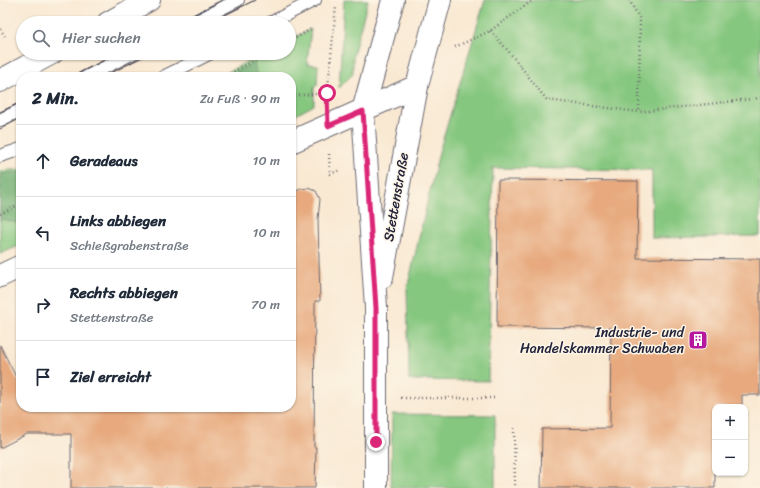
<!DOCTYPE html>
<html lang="de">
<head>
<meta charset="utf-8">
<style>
  :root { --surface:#fff; --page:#f2f2f3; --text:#1f2937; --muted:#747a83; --line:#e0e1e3 }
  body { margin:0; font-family:Sriracha,sans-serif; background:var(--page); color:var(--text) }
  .controls { position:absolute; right:12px; bottom:12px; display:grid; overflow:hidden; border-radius:8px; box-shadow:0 1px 3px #0004 }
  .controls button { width:36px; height:36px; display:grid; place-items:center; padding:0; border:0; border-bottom:1px solid var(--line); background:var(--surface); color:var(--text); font:20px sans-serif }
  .stop { position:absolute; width:12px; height:12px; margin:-9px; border:3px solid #db2777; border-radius:50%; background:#fff }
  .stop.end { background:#db2777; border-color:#fff; box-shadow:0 1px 4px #0008 }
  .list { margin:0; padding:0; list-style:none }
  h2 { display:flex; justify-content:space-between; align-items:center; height:52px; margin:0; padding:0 16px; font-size:17px }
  h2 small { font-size:13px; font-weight:400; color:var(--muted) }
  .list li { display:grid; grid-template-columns:26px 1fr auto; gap:12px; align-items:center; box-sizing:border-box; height:72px; padding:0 16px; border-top:1px solid var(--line) }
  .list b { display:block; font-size:15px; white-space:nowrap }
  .list p { margin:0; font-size:13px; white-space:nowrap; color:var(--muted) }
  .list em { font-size:13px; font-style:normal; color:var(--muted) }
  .icon { flex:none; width:22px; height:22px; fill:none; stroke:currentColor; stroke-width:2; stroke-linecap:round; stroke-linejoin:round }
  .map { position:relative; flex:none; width:760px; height:488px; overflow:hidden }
  .search { position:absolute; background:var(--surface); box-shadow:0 1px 3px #0004; left:16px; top:16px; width:280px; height:44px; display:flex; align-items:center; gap:10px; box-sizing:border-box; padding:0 14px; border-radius:22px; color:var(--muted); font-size:15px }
  .panel { position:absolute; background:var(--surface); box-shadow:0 1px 3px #0004; left:16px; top:72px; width:280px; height:340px; border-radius:16px }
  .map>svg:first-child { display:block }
  .green { fill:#85c77f; stroke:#54745d }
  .forest { fill:#6cac6e; stroke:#476754 }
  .building { fill:#e7a97d }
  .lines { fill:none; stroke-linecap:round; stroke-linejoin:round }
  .lane-casing { stroke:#6d6870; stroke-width:14 }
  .street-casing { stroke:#6d6870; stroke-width:24 }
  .secondary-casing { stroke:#6d6870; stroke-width:24 }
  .path { stroke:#6d6870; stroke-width:2.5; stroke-dasharray:1 3; stroke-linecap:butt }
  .lane { stroke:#fff; stroke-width:12 }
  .street { stroke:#fff; stroke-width:22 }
  .secondary { stroke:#fff; stroke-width:22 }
  .tram { stroke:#22223b; stroke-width:1 }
  .route { stroke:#db2777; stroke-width:5 }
  .labels { text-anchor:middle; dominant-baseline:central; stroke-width:3; stroke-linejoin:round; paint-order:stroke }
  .street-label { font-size:14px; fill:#22223b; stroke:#fcf5e5 }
  .poi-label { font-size:14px; fill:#22223b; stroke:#fcf5e5; text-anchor:end }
</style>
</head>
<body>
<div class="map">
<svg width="760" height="488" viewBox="0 0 760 488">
  <rect width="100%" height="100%" fill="#fcf5e5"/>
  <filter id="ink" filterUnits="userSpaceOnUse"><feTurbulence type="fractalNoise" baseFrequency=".025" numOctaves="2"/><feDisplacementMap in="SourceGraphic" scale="8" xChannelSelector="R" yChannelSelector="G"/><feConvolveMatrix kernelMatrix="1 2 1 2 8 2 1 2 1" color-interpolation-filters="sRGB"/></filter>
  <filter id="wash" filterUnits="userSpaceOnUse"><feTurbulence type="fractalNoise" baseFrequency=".012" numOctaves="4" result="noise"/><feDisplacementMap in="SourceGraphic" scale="16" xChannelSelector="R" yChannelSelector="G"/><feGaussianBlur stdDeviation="0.9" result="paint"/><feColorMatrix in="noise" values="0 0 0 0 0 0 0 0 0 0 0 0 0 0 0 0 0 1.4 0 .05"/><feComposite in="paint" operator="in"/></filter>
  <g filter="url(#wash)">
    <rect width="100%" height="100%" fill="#f9e9d3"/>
    <!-- green -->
    <g class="green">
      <polygon points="344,0 368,0 353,55 353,74 339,88"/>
      <polygon points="485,0 760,0 760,236 652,238 652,170 493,168 488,381 409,380 407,289 439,152"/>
      <polygon points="311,29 307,64 318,65 317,85 314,88 314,105 294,116 291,118 291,77 218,77 264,53 289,53 289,40"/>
      <polygon points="21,169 21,245 0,254 0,171"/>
      <polygon points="392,414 495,415 495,488 391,488"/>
    </g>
    <!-- forest -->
    <g class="forest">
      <polygon points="254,63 257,77 226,77"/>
      <polygon points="21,172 21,224 2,219 0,221 0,174"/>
    </g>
    <g id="blocks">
      <!-- building -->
      <g class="building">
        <polygon points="498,180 638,181 637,258 760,259 760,395 742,395 742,407 715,407 715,488 541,488 542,429 610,428 611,328 497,327"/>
        <polygon points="309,188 316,191 320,199 318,219 320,301 315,301 314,447 316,447 315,488 71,488 71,434 27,434 0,448 0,345 21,387 21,407 31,407 31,408 291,407 291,195 301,189"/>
      </g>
    </g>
  </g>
  <g filter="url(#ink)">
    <use href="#blocks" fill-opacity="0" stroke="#6d6870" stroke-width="1"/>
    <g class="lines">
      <!-- lane casing -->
      <g class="lane-casing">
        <g id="lane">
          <polyline points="193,23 238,0"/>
          <polyline points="270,23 315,0"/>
          <polyline points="86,77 133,53"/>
          <polyline points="163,77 211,53"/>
          <polyline points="0,120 21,110"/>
          <polyline points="0,156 21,149"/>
        </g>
      </g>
      <!-- street casing -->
      <g class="street-casing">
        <g id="street">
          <polyline points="108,23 149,0"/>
          <polyline points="0,81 52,53"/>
        </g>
      </g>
      <!-- secondary casing -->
      <g class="secondary-casing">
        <g id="secondary">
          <polyline points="291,142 417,86"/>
          <polyline points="0,276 21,266"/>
          <polyline points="382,277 417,86 440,0"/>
          <polyline points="376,488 376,307 363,111 393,0"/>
        </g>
      </g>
      <!-- path -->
      <g class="path">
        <polyline points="629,0 640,19 639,112"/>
        <polyline points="0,29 5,36"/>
        <path d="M 490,31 C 511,52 528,77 547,100 L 639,112 L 760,98"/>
        <polyline points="289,42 311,29"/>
        <polyline points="455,47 490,31 533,0"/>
        <polyline points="223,77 269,53"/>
        <polyline points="291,96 327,93"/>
        <polyline points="327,97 336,6"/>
        <polyline points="329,154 330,174 340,170"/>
        <polyline points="0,214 21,204"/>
        <polyline points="401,398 497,398"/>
        <polyline points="514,428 515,488"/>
      </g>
      <!-- lane -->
      <use href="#lane" class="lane"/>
      <!-- street -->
      <use href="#street" class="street"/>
      <!-- secondary -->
      <use href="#secondary" class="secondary"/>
      <!-- tram -->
      <g class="tram">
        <polyline points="177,23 222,0"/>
        <polyline points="209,23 255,0"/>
        <polyline points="71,77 118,53"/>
        <polyline points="103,77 150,53"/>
        <polyline points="0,112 21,102"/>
        <polyline points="0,129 21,118"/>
      </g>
    </g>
  </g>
  <g class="lines" filter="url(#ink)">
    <!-- route -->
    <polyline class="route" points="327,93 328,126 363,111 376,308 376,442"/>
  </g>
  <!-- icons -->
  <defs>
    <g id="building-square" transform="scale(1)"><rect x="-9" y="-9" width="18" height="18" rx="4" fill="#b5179e" stroke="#fcf5e5"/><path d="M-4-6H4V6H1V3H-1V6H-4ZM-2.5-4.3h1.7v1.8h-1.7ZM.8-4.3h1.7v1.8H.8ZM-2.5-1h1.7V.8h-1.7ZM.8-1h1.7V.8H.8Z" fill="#fff"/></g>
  </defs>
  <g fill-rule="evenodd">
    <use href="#building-square" x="698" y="340"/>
  </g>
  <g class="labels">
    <!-- street labels -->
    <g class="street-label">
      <text transform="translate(396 197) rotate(-80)">Stettenstraße</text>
    </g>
    <!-- poi labels -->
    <g class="poi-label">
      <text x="684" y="332">Industrie- und<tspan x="684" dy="16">Handelskammer Schwaben</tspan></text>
    </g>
  </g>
</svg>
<div class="controls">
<button>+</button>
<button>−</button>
</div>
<div class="stop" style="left:327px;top:93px"></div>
<div class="stop end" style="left:376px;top:442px"></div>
<div class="search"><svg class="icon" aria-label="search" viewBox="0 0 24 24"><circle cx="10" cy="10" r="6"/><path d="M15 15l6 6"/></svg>Hier suchen</div>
<section class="panel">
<h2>2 Min.<small>Zu Fuß · 90 m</small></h2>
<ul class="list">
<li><svg class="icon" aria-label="ahead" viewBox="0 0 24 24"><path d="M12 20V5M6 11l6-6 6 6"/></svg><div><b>Geradeaus</b></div><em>10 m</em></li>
<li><svg class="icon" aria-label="left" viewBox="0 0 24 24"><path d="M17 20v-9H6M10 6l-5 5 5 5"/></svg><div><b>Links abbiegen</b><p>Schießgrabenstraße</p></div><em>10 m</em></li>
<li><svg class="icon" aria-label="right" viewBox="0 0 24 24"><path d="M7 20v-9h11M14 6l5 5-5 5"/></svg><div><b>Rechts abbiegen</b><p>Stettenstraße</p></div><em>70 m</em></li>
<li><svg class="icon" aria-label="arrive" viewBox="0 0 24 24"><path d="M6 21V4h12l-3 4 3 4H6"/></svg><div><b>Ziel erreicht</b></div></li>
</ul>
</section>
</div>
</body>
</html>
